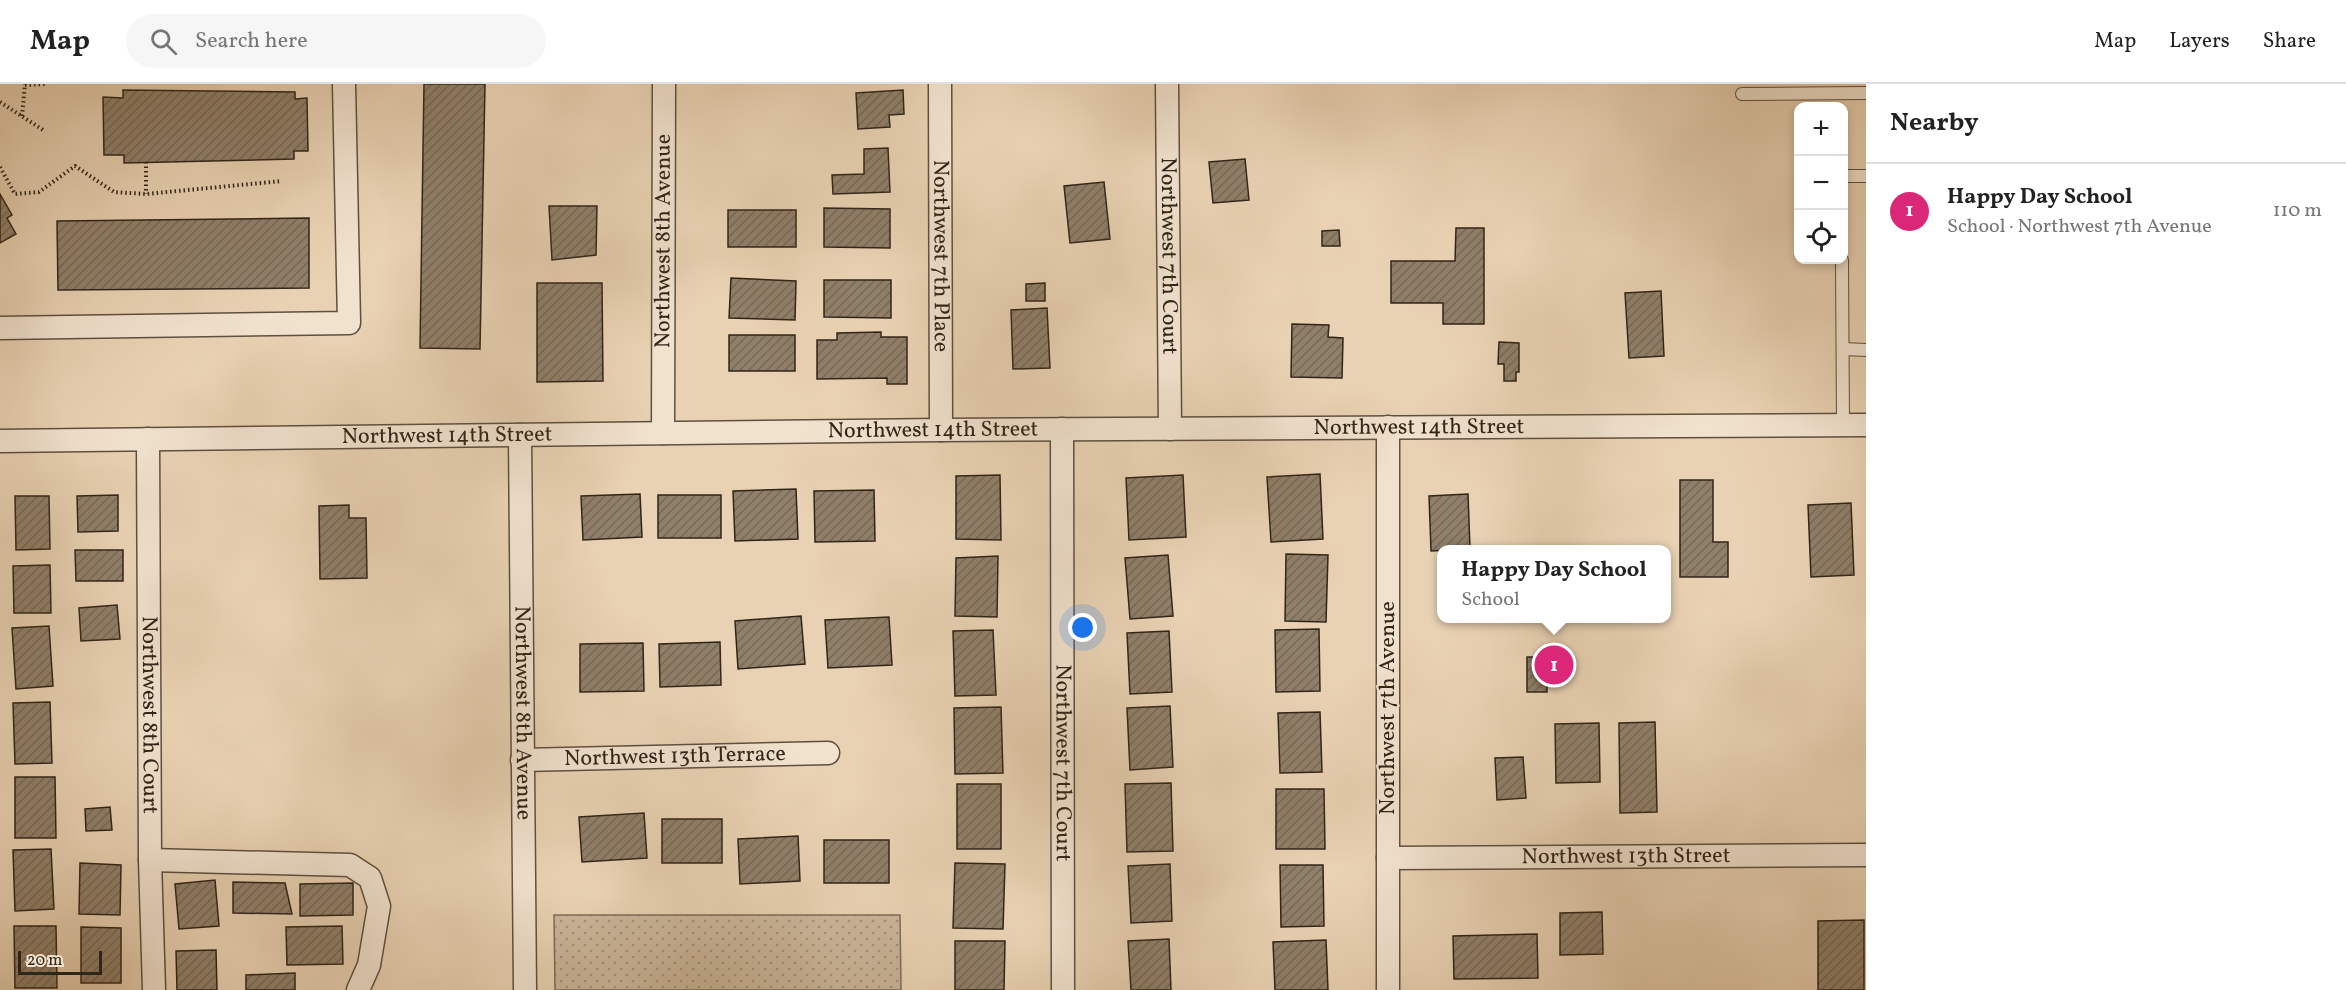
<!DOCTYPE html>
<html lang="en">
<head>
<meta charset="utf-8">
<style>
  :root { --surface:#fff; --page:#f6f6f6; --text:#222; --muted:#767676; --line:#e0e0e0; --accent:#db2777 }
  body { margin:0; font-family:Vollkorn,serif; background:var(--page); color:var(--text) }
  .controls { position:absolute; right:18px; top:18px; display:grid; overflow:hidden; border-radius:12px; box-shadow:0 3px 9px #0003 }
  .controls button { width:54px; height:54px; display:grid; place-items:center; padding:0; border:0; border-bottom:2px solid var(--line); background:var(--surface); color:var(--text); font:30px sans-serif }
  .scale { position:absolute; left:18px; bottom:15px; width:84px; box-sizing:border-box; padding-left:6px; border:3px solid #302519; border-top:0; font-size:16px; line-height:21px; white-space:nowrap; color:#302519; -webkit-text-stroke:4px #f1e2ce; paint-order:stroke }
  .you { position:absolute; left:1083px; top:544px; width:21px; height:21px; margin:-15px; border:4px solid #fff; border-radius:50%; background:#1a73e8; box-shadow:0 0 0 9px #1a73e833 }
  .badge { display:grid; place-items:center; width:39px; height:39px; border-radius:50%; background:var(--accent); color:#fff; font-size:20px; font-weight:700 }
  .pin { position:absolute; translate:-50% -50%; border:3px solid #fff; box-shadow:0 2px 6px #0006 }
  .popup { position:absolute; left:1437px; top:461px; width:234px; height:78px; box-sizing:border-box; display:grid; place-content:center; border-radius:12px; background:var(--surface); filter:drop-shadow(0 2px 4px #0005); font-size:20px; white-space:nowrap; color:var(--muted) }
  .popup b { font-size:22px; color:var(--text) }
  .popup::after { content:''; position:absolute; left:50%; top:100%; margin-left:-12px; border:12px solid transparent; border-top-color:var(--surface) }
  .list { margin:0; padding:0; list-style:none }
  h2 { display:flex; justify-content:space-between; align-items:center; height:78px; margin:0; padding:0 24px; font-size:26px }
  h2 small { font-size:20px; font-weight:400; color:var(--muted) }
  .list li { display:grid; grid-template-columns:39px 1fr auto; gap:18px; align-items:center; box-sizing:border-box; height:96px; padding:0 24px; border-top:2px solid var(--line) }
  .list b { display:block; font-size:22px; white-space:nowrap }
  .list p { margin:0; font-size:20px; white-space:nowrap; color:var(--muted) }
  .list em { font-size:20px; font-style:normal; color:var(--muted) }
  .icon { flex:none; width:33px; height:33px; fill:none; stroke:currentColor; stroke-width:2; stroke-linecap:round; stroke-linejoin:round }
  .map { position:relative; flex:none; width:1866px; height:906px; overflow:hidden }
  header { display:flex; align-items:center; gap:36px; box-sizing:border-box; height:84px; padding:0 30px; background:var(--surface); border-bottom:2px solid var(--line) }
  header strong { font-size:28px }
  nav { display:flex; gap:33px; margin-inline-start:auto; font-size:21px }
  .search { width:420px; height:54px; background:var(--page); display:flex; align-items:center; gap:15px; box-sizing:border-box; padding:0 21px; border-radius:33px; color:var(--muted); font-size:22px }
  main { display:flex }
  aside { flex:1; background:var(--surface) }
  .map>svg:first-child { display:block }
  .grass { fill:url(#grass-dots); stroke:#7d6d59; stroke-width:1.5 }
  .building { fill:url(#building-hatch); stroke:#302519; stroke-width:1.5 }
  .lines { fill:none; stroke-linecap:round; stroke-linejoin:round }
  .service-casing { stroke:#5e5040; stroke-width:14 }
  .minor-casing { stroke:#5e5040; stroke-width:25 }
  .path { stroke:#302519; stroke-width:4; stroke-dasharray:1.5 3; stroke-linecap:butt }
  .service { stroke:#f1e2ce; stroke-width:12 }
  .minor { stroke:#f1e2ce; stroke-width:22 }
  .labels { text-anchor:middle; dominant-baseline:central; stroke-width:4.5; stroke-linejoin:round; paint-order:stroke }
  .street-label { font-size:22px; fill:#302519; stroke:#f1e2ce }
</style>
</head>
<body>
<header>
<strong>Map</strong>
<div class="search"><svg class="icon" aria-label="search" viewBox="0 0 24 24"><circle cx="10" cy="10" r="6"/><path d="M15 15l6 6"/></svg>Search here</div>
<nav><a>Map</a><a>Layers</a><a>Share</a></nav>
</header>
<main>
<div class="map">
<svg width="1866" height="906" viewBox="0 0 1866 906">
  <defs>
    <pattern id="grass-dots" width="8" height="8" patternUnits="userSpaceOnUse" patternTransform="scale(1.5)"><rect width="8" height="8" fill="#cab599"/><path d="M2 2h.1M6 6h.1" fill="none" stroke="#a4937c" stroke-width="1.8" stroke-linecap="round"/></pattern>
    <pattern id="building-hatch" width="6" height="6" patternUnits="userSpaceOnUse" patternTransform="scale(1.5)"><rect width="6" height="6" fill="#907f69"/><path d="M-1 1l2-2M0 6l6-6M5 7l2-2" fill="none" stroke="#766856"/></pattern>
  </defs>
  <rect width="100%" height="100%" fill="#e9d2b3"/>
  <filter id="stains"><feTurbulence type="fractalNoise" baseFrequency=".00333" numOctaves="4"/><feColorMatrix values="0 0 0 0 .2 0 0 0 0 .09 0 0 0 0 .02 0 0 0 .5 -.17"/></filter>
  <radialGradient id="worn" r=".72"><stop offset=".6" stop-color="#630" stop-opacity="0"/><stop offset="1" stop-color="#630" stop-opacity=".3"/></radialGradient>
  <!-- grass -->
  <polygon class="grass" points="554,831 900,831 901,906 555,906"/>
  <!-- building -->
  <g class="building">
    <polygon points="424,0 485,0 480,265 420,264"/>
    <polygon points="123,6 295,8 295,15 307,14 308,67 294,67 294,75 124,79 124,71 104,71 103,13 123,14"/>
    <polygon points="903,6 904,30 889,31 890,43 858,45 856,9"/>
    <polygon points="888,64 890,108 833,110 832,91 864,90 864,65"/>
    <polygon points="1245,75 1249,116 1213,119 1209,78"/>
    <polygon points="1104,98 1110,155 1070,159 1064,102"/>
    <polygon points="0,110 12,131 7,134 16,150 0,159"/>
    <polygon points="549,122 597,122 596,171 552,176"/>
    <polygon points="824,124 890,125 890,164 824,163"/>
    <rect x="728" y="126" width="68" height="37"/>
    <polygon points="309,134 309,204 58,206 57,137"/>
    <polygon points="1456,144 1484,144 1484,240 1443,240 1443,219 1391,219 1391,177 1455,177"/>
    <polygon points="1339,146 1340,162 1322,162 1322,147"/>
    <polygon points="731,194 796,197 795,236 729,234"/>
    <polygon points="824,196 891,196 891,234 824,233"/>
    <polygon points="537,199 602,199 603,297 537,298"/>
    <polygon points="1045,199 1045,217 1026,217 1026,200"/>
    <polygon points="1661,207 1664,272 1629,274 1625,209"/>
    <polygon points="1047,224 1050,284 1013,285 1011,226"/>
    <polygon points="1292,240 1329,241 1328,253 1343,254 1342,294 1291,293"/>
    <polygon points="881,248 881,253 907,253 907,300 887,300 887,294 817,295 817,256 837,256 837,249"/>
    <rect x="729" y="251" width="66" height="36"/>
    <polygon points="1499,258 1519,259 1519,288 1516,288 1516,297 1504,297 1504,280 1498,280"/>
    <polygon points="1320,390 1323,455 1271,458 1267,393"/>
    <polygon points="1000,391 1001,456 956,455 956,392"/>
    <polygon points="1183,391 1186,453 1129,456 1126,394"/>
    <polygon points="1680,396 1713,396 1713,458 1728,458 1728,493 1680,493"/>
    <polygon points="796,405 798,455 735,457 733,407"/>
    <polygon points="874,406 875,457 815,458 814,407"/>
    <polygon points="640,410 642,453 583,456 581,412"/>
    <polygon points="1468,410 1470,465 1431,467 1429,412"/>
    <polygon points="118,411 118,447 78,448 77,412"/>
    <rect x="658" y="411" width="63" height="43"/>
    <polygon points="15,412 49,412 50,465 16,466"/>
    <polygon points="1851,419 1854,491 1811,493 1808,421"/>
    <polygon points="349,421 349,434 366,434 367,494 320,495 319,422"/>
    <polygon points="75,466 123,466 123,497 76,497"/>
    <polygon points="1286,470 1328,471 1326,538 1285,537"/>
    <polygon points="1168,471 1173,532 1130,535 1125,474"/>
    <polygon points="998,472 997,533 955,532 956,474"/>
    <polygon points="50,481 51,529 14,529 13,482"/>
    <polygon points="117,521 120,555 81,557 79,524"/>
    <polygon points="801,532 805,580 738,585 735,537"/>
    <polygon points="889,533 892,581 828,584 825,536"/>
    <polygon points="49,542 53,602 16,605 12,544"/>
    <polygon points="1319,545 1320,607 1276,608 1275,546"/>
    <polygon points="993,546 996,611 955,612 953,547"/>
    <polygon points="1169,547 1172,608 1130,610 1127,549"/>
    <polygon points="720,558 721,601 660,603 659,560"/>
    <polygon points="643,559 644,607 580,608 580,560"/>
    <rect x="1527" y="573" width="20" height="35"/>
    <polygon points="50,618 52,679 15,680 13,619"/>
    <polygon points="1170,622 1173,683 1130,686 1127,624"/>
    <polygon points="1001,623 1003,689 955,690 954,624"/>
    <polygon points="1320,628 1322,688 1280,689 1278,629"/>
    <polygon points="1655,638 1657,728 1620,729 1619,639"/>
    <polygon points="1599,639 1600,698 1556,699 1555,640"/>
    <polygon points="1523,673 1526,714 1497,716 1495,674"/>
    <polygon points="15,693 55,693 56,754 15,754"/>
    <polygon points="1171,699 1173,767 1127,768 1125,700"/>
    <rect x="957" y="700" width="44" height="65"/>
    <polygon points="1276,705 1324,705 1325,765 1276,765"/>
    <polygon points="110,723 112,746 86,747 85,725"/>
    <polygon points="644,729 647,774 582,778 579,733"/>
    <rect x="662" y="735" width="60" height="44"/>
    <polygon points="798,752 800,797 740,800 738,755"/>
    <rect x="824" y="756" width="65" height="43"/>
    <polygon points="51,765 54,825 15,827 13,766"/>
    <polygon points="80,779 121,781 120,831 79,830"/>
    <polygon points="955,779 1005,780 1003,845 953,844"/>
    <polygon points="1170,780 1172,837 1131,839 1128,782"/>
    <polygon points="1280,781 1323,781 1324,842 1281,843"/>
    <polygon points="215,796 219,842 179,845 175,800"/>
    <polygon points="233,798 285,799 292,830 233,829"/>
    <polygon points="353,799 353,831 300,832 300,800"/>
    <polygon points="1602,828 1603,870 1560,871 1560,829"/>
    <polygon points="1864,836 1864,906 1818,906 1818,837"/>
    <polygon points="14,842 56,842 57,904 15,904"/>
    <polygon points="342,842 343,880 287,881 286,843"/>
    <polygon points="81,843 121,844 121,899 81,899"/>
    <polygon points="1537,850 1538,894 1454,895 1453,852"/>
    <polygon points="1169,855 1171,906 1131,906 1128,857"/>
    <polygon points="1326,856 1328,906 1275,906 1273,858"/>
    <polygon points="955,857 1005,857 1004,906 955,906"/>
    <polygon points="216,866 217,906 177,906 176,867"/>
    <polygon points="295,889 295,906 246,906 246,891"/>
  </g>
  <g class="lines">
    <!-- service casing -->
    <g class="service-casing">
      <g id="service">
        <polyline points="1742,10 1866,9"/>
        <polyline points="1844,92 1866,92"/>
        <polyline points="1842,176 1843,341"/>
        <polyline points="1843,265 1866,266"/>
      </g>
    </g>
    <!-- minor casing -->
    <g class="minor-casing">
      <g id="minor">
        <path id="s1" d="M 940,0 L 941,346"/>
        <path id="s2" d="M 1167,0 L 1170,345"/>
        <polyline points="0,244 349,239 344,0"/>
        <polyline points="1388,343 1388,906"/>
        <path id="s3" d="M 1062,345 L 1063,906"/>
        <path id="s4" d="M 663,349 L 664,0"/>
        <path id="s5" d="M 520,351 L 525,906"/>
        <path id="s6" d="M 148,355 L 150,776 L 154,906"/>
        <path id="s7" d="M 0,357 L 941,346 L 1866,341"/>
        <path id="s8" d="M 522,676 L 828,669"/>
        <path id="s9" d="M 1388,774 L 1866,771"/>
        <polyline points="150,776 350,781 370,794 379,822 369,881 358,906"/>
      </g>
    </g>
    <!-- path -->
    <g class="path">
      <polyline points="25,1 47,0"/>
      <polyline points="0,18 43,46"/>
      <polyline points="22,32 25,0"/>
      <polyline points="146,78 146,110"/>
      <polyline points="0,83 15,110 39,108 75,82 114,108 146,110 282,97"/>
    </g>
    <!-- service -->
    <use href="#service" class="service"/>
    <!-- minor -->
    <use href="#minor" class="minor"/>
  </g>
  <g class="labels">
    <!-- street labels -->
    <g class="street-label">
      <text stroke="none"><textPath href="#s4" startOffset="192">Northwest 8th Avenue</textPath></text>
      <text stroke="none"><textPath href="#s2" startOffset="172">Northwest 7th Court</textPath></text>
      <text stroke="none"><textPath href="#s1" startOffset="172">Northwest 7th Place</textPath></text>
      <text stroke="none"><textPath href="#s7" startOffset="1419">Northwest 14th Street</textPath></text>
      <text stroke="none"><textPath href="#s7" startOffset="933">Northwest 14th Street</textPath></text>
      <text stroke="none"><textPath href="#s7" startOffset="447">Northwest 14th Street</textPath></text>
      <text transform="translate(1388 624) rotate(-90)">Northwest 7th Avenue</text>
      <text stroke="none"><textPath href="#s5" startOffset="278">Northwest 8th Avenue</textPath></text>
      <text stroke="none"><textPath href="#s6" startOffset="276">Northwest 8th Court</textPath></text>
      <text stroke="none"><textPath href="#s8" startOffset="153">Northwest 13th Terrace</textPath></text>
      <text stroke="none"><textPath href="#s3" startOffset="334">Northwest 7th Court</textPath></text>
      <text stroke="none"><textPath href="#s9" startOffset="238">Northwest 13th Street</textPath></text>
    </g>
  </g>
  <rect width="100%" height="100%" filter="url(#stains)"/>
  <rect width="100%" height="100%" fill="url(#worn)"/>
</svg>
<div class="controls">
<button>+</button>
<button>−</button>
<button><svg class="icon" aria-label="locate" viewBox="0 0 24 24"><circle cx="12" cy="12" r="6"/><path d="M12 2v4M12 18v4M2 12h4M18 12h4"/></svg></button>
</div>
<div class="scale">20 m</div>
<div class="you"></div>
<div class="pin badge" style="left:1554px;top:581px">1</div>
<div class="popup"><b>Happy Day School</b>School</div>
</div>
<aside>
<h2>Nearby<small></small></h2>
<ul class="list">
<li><span class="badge">1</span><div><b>Happy Day School</b><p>School · Northwest 7th Avenue</p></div><em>110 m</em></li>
</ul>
</aside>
</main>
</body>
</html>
